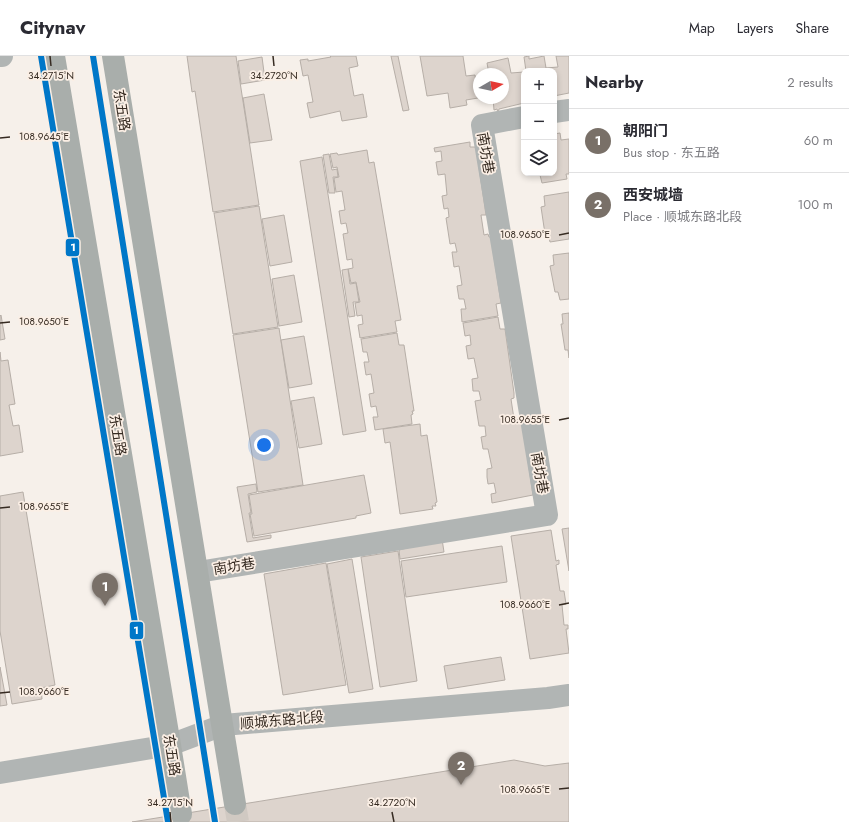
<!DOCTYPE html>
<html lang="en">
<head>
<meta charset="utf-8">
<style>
  :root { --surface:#fff; --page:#f2f2f3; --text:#2b2b33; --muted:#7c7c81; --line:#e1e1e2; --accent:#797068 }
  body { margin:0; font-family:Jost,"Noto Sans SC",sans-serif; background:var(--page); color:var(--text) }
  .controls { position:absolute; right:12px; top:12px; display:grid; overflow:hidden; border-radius:8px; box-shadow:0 2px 6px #0003 }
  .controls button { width:36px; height:36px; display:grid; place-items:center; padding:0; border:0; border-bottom:1px solid var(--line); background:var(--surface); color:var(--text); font:20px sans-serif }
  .compass { position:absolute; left:473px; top:12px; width:36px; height:36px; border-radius:50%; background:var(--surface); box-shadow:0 2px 6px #0003; rotate:81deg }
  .you { position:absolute; left:264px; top:389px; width:14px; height:14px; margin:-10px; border:3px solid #fff; border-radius:50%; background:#1a73e8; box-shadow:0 0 0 6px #1a73e833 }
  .badge { display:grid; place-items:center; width:26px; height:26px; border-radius:50%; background:var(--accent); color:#fff; font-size:13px; font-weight:700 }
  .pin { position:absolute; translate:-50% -33px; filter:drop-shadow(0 1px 2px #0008) }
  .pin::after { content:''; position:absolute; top:21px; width:14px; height:12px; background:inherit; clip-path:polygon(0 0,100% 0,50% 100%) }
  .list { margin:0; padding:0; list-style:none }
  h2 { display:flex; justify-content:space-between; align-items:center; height:52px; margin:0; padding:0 16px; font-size:17px }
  h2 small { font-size:13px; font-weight:400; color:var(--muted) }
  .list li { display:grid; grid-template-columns:26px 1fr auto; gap:12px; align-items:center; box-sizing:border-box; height:64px; padding:0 16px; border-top:1px solid var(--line) }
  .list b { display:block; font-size:15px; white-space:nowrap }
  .list p { margin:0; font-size:13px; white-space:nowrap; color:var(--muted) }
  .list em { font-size:13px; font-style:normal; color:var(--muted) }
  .icon { flex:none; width:22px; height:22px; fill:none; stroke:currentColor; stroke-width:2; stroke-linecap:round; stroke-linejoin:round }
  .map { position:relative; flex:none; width:569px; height:766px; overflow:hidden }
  header { display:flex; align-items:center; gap:24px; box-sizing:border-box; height:56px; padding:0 20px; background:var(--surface); border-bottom:1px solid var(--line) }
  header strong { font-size:19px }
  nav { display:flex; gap:22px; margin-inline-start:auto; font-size:14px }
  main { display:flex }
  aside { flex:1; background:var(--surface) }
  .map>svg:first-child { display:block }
  .building { fill:#ddd4cd; stroke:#b6aea7 }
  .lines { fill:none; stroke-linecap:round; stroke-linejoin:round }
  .primary-tunnel { stroke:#d0c9c2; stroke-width:22; stroke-dasharray:22 11; stroke-linecap:butt }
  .minor { stroke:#b1b5b4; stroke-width:22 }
  .tertiary { stroke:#b1b5b4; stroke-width:22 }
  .primary { stroke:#a9aeab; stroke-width:22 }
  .metro-1-casing { stroke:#fbefe5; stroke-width:9 }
  .metro-1 { stroke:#0077c8; stroke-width:6 }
  .ticks { fill:none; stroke:#362b22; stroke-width:1.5 }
  .labels { text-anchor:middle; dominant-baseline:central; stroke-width:3.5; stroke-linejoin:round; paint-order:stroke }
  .street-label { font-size:14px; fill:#362b22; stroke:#fbefe5 }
  .ticks-label { font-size:10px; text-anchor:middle; fill:#362b22; stroke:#fbefe5; stroke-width:3.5; stroke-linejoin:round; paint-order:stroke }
  .line-badge { stroke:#fbefe5; stroke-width:1.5 }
  .badge-label { font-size:11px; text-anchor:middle; font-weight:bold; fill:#fff }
</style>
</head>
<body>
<header>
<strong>Citynav</strong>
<nav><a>Map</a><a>Layers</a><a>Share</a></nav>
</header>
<main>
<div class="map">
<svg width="569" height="766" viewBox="0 0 569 766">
  <rect width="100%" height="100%" fill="#f6f0ea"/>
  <!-- building -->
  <g class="building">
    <polygon points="187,0 236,0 259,149 213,156 195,35 192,36"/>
    <polygon points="330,0 356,0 358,10 349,12 354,40 363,38 367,61 342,65 340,55 310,62 307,47 313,46 308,19 303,20 300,4 308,3 308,5 331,1"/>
    <polygon points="391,0 398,0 409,54 403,55"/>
    <polygon points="420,0 463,0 466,20 475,19 478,42 466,44 467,49 450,52 448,37 427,40"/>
    <polygon points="529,0 529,3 544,0 546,12 558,11 556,0 569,0 569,37 554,40 554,15 526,15 524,1"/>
    <polygon points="262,1 265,24 241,28 238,5"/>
    <polygon points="508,2 511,17 524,16 524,47 499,53 498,57 497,53 494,54 493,42 503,42 503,18 489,18 487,7"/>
    <polygon points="264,38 272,84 250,87 243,42"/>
    <polygon points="560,77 561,84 569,83 569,118 566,118 567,123 542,127 540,119 536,119 536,117 554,117 554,78"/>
    <polygon points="470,86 470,91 476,91 486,159 481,159 484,179 488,178 489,181 491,181 501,247 496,248 498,260 462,266 461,253 466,253 464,243 459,243 457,230 462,229 459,210 454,211 452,196 457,196 455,187 450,188 446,162 449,161 448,152 444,153 442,140 447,139 445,118 438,119 436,106 442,105 441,95 435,96 434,92"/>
    <polygon points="367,94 369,107 374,106 401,264 395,265 397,276 360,282 358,269 363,268 362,259 357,260 355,247 360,246 356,226 351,227 348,213 353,212 352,203 347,204 343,178 348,177 346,167 341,168 339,155 345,154 342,135 336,136 334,122 339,121 337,111 333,112 330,98 337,97 338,99"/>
    <polygon points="329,98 332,114 337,113 338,121 333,121 335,137 329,137 323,99"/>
    <polygon points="322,101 366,375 343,379 300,105"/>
    <polygon points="569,136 569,183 550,186 548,177 545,178 541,151 545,150 544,140"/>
    <polygon points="259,150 278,271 233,278 214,157"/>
    <polygon points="284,159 292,206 270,210 262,163"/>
    <polygon points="569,197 569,243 560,244 558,236 555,236 550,210 554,209 553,199"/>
    <polygon points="348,213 350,228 356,227 359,246 353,246 355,260 349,261 342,214"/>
    <polygon points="294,219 302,266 279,270 272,223"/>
    <polygon points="569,257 569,302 568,294 565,294 561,268 563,268 562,258"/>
    <polygon points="1,259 5,283 0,284 0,260"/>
    <polygon points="498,261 500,273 505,273 514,337 514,342 511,343 514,363 522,364 533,439 492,447 491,438 496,437 494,427 488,428 487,421 487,413 492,412 488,393 483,393 481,381 486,380 485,370 479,370 475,345 481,344 479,335 473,335 472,323 478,322 474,302 468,303 466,290 471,289 470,279 465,280 463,267"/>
    <polygon points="279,272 303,429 258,436 233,279"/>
    <polygon points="397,277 399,289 404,289 414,355 412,355 413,358 411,359 412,368 375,374 373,361 378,361 376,350 371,351 369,338 374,337 371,318 366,319 364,306 369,306 367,296 363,296 361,283"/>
    <polygon points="304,280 312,328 289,332 281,284"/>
    <polygon points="0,296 1,305 8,304 15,348 9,349 13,370 19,369 23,396 0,400"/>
    <polygon points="314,341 322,388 299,392 291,345"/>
    <polygon points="420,368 421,380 427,379 437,446 435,447 436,450 432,450 433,453 400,458 390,386 385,387 383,373"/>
    <polygon points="364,419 371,457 356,460 356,462 254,480 250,458 252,458 249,439"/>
    <polygon points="256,428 257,436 248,438 251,457 249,457 253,482 271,479 271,482 247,486 237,431"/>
    <polygon points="23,436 55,629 41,632 42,643 12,648 0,575 0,440"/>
    <polygon points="569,472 569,515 562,473"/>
    <polygon points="551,474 556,505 559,504 559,508 556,509 560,535 564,535 566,548 562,549 564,569 568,569 568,573 566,573 569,597 530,603 511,480"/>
    <polygon points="442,483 444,496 400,503 399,494"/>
    <polygon points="502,490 507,526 406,541 401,505"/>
    <polygon points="398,495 417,625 380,631 361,501"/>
    <polygon points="352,503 373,633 349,637 327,508"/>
    <polygon points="326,507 346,629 283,639 264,518"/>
    <polygon points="501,601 505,624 448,633 444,610"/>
    <polygon points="0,611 7,649 0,650"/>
    <polygon points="514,704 545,710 569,707 569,766 132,766"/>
  </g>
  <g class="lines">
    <!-- primary-tunnel -->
    <polyline class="primary-tunnel" points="235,748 238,766"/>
    <!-- minor -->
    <g class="minor">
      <polyline points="0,0 2,0"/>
      <polyline points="554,56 569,54"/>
      <polyline points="198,516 547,459 482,69 524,61"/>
    </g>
    <!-- tertiary -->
    <polyline class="tertiary" points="0,717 170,689 223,669 548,642 569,639"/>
    <!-- primary -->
    <g class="primary">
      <polyline points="54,0 170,689 181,758"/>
      <polyline points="113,0 235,748"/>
    </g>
    <!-- metro-1 casing -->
    <g class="metro-1-casing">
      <g id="metro-1">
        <polyline points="41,0 168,766"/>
        <polyline points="93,0 215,766"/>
      </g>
    </g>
    <!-- metro-1 -->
    <use href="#metro-1" class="metro-1"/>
  </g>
  <!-- ticks -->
  <path class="ticks" d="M 50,0 L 51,10M 273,0 L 274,10M 0,82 L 10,81M 559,179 L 569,177M 0,267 L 10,266M 559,364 L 569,362M 0,452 L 10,451M 559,549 L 569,547M 0,637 L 10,636M 559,733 L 569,732M 170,756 L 171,766M 392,756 L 394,766"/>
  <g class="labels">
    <!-- street labels -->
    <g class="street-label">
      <text transform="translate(122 54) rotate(81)">东五路</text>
      <text transform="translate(486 97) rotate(80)">南坊巷</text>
      <text transform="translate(118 379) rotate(80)">东五路</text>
      <text transform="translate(540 417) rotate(80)">南坊巷</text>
      <text transform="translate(234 510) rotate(-9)">南坊巷</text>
      <text transform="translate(282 664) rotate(-5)">顺城东路北段</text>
      <text transform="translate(172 699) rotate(81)">东五路</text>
    </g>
  </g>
  <g class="ticks-label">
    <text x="51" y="23">34.2715°N</text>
    <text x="274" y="23">34.2720°N</text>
    <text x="44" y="84">108.9645°E</text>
    <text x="525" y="182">108.9650°E</text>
    <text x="44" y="269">108.9650°E</text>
    <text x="525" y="367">108.9655°E</text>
    <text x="44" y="454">108.9655°E</text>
    <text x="525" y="552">108.9660°E</text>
    <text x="44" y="639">108.9660°E</text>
    <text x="525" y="737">108.9665°E</text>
    <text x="170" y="750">34.2715°N</text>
    <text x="392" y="750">34.2720°N</text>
  </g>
  <g class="line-badge">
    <rect x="65" y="182" width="15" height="19" rx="4" fill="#0077c8"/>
    <rect x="129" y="565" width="15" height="19" rx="4" fill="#0077c8"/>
  </g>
  <g class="badge-label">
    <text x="73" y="195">1</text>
    <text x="136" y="578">1</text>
  </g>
</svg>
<div class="controls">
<button>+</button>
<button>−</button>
<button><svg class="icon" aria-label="layers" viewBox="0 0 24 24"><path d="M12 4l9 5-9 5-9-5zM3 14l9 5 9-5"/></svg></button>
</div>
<svg class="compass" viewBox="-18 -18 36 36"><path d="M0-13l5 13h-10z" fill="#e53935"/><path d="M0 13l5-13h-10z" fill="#7c7c81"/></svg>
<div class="you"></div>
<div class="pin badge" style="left:105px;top:550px">1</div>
<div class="pin badge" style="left:461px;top:729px">2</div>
</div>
<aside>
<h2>Nearby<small>2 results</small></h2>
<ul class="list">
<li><span class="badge">1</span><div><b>朝阳门</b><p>Bus stop · 东五路</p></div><em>60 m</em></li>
<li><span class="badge">2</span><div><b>西安城墙</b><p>Place · 顺城东路北段</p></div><em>100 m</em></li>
</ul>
</aside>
</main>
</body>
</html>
